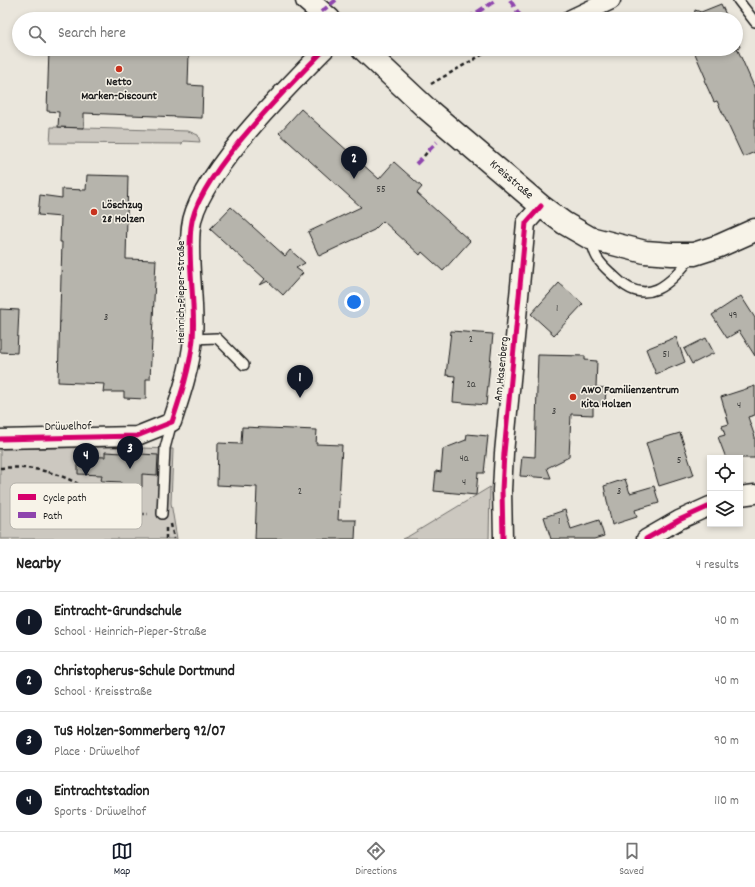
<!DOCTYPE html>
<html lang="en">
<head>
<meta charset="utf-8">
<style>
  :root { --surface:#fff; --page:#f2f2f2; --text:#222; --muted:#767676; --line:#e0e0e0; --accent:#111827 }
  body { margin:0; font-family:Dekko,sans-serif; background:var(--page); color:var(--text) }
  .controls { position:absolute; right:12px; bottom:12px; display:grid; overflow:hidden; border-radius:0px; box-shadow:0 2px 6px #0003 }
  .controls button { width:36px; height:36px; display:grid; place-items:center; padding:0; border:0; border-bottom:1px solid var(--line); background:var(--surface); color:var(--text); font:20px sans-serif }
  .you { position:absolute; left:354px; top:302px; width:14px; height:14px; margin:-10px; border:3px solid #fff; border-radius:50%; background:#1a73e8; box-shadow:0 0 0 6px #1a73e833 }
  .badge { display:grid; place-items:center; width:26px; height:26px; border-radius:50%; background:var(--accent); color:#fff; font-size:13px; font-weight:700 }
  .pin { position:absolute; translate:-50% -33px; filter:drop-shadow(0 1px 2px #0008) }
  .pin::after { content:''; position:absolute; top:21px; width:14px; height:12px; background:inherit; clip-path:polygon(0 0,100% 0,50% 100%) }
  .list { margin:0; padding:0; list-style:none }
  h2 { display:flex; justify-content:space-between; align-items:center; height:52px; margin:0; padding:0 16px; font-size:17px }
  h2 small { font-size:13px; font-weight:400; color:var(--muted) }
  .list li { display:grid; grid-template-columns:26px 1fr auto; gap:12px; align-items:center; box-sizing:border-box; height:60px; padding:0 16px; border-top:1px solid var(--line) }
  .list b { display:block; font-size:15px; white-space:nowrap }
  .list p { margin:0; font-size:13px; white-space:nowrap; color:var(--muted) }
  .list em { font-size:13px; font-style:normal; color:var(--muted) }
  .icon { flex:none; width:22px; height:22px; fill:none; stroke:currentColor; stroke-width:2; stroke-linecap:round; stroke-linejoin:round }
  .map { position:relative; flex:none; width:755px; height:539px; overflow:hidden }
  .search { position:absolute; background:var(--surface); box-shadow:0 2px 6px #0003; left:12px; right:12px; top:12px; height:44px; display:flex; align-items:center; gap:10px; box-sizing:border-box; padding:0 14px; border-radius:22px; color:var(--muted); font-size:15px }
  .sheet { height:292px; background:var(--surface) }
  nav { display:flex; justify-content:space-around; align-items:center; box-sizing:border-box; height:56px; border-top:1px solid var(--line); background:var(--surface); font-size:11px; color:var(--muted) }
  nav a { display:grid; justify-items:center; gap:2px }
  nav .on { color:var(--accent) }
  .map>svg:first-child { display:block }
  .green { fill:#ccc8c0; stroke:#74726e }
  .building { fill:#b6b4ac; stroke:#1c1c1c }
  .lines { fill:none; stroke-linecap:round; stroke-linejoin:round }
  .service-casing { stroke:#1c1c1c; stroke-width:12 }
  .minor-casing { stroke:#1c1c1c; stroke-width:21 }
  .secondary-casing { stroke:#1c1c1c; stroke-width:25 }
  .path { stroke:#1c1c1c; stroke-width:2.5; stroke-dasharray:4 3; stroke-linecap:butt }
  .service { stroke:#f7f3e8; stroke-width:9 }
  .minor { stroke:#f7f3e8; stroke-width:18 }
  .secondary { stroke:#f7f3e8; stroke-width:22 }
  .quiet { stroke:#8e44ad; stroke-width:4; stroke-dasharray:8 4; stroke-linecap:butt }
  .cycleway-casing { stroke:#f7f3e8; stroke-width:8 }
  .cycleway { stroke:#d6006c; stroke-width:5 }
  .poi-dot { fill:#c8321e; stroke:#f7f3e8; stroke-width:1.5 }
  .labels { text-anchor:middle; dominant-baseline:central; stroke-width:3; stroke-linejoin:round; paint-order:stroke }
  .number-label { font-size:10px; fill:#424240 }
  .poi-label { font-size:12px; font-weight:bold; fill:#1c1c1c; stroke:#f7f3e8; text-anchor:start }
  .street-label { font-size:12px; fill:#1c1c1c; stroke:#f7f3e8 }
  .key { fill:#f7f3e8; stroke:#b5b2ab; stroke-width:1 }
  .key-label { font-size:11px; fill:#1c1c1c }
</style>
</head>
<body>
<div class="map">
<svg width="755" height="539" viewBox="0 0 755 539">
  <rect width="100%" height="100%" fill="#eae6dc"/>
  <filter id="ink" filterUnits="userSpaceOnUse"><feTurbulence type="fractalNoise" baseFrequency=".025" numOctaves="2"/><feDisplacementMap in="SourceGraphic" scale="8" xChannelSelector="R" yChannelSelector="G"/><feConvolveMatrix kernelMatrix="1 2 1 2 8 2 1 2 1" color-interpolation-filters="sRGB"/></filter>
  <g filter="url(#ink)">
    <!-- green -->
    <g class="green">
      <polygon points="51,127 188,131 198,135 200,142 183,141 182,144 50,143"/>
      <polygon points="109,447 173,449 171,503 177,539 0,539 0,449"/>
      <polygon points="490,487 489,539 402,539 409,536"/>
    </g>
    <!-- building -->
    <g class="building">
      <polygon points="721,4 728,19 687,19 694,16 695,10 701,12"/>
      <polygon points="736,37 740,47 737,48 755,89 755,152 743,157 717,101 714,102 704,80 706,79 693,49 736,49"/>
      <polygon points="49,49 103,49 189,53 188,85 203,86 202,118 84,113 84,128 58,127 59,112 47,111"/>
      <polygon points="301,109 379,179 394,162 422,187 417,193 470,241 443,271 422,252 420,255 383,221 374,230 319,256 308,232 361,207 279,133"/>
      <polygon points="87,175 128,176 126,259 156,260 150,379 146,379 146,399 124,398 124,392 103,392 104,384 58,382 62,242 60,242 61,217 38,215 40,195 62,198 62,189 86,190"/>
      <polygon points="231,207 285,256 290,250 305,263 296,268 303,273 283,295 268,281 260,285 265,279 210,229"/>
      <polygon points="559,283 583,304 554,335 531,314"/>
      <polygon points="741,296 755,318 755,356 739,331 727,338 712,315"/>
      <polygon points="0,309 19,310 17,353 0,352"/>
      <polygon points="451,331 493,334 486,405 453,402 455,376 446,375"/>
      <polygon points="676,337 685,362 656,374 646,349"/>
      <polygon points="706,338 714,353 692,364 684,349"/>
      <polygon points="538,355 585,356 585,360 597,361 596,387 606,388 605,405 593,405 593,415 571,414 569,457 547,468 551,478 520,476 522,456 535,457"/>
      <polygon points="755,386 755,415 748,417 755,437 755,458 726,458 718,437 725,435 722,426 729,424 721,397"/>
      <polygon points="242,427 317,430 316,444 342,445 338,520 356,520 355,539 255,539 257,487 217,485 218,443 241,444"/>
      <polygon points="680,433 694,475 659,486 646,443"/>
      <polygon points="467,434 488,436 484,473 478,473 476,495 434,491 436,471 441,472 443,449 466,440"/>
      <polygon points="105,452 158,455 157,475 142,474 142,487 120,486 121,482 101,481 102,475 78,474 78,456 105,457"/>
      <polygon points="625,479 630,493 654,486 659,503 635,510 637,517 612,525 604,486"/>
      <polygon points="565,510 571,529 599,520 604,536 594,539 551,539 544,517"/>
    </g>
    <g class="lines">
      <!-- service casing -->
      <g class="service-casing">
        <g id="service">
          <polyline points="738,0 755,22"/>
          <path d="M 590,239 C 593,245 594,254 598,259 C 602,266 610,272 615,277 C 646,309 671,284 692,256"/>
          <polyline points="193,339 217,338 244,365"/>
          <polyline points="162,514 165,448 172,422"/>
        </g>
      </g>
      <!-- minor casing -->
      <g class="minor-casing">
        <g id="minor">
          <polyline points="571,19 611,0"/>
          <path d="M 0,439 L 137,436 L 172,422 C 181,395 190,368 193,339 C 196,302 187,264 191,227 C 196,177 289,86 325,49"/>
          <polyline points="740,496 755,494"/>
          <polyline points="503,539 502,490 504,453 526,223 541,206"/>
          <polyline points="646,539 679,520 710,506"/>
        </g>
      </g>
      <!-- secondary casing -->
      <g class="secondary-casing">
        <g id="secondary">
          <polyline points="307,0 329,19"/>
          <polyline points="363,49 426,108 541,206 564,223 590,238 645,252 672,254 694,254 719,246 755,230"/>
        </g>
      </g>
      <!-- path -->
      <g class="path">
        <polyline points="431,84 492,49"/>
        <polyline points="424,156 428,151"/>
        <path d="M 0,468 C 45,464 86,481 116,514 L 148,514"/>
        <polyline points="171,524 174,539"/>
        <polyline points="166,539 166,528"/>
      </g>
      <!-- service -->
      <use href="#service" class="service"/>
      <!-- minor -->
      <use href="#minor" class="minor"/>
      <!-- secondary -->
      <use href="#secondary" class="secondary"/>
      <!-- quiet -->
      <g class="quiet">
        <polyline points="510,0 522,19"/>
        <polyline points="321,12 336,0"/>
        <polyline points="467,19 496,0"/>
        <polyline points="428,151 437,142"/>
        <polyline points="416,164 424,156"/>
      </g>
      <!-- cycleway casing -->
      <g class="cycleway-casing">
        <g id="cycleway">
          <path d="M 0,439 L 137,436 L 172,422 C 181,395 190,368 193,339 C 196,302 187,264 191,227 C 196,177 289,86 325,49"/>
          <polyline points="503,539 502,490 504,453 526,223 541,206"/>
          <polyline points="646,539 679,520 710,506"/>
        </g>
      </g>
      <!-- cycleway -->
      <use href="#cycleway" class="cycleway"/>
    </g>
  </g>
  <!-- markers -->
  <g class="poi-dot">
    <circle cx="119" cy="69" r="4"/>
    <circle cx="94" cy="212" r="4"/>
    <circle cx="573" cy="397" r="4"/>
  </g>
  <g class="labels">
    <!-- number labels -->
    <g class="number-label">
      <text x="381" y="190">55</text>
      <text x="557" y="309">1</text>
      <text x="733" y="316">49</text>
      <text x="106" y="318">3</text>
      <text x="471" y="340">2</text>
      <text x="666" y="355">51</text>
      <text x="471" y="385">2a</text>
      <text x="739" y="406">4</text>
      <text x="554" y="412">3</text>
      <text x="464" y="459">4a</text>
      <text x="679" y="461">5</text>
      <text x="464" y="483">4</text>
      <text x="300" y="492">2</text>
      <text x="619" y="492">3</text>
      <text x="559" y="522">1</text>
    </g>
    <!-- poi labels -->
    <g class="poi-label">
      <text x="119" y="82" text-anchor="middle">Netto<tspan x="119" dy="14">Marken-Discount</tspan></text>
      <text x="102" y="205">Löschzug<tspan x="102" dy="14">28 Holzen</tspan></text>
      <text x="581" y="390">AWO Familienzentrum<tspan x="581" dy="14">Kita Holzen</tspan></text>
    </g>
    <!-- street labels -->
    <g class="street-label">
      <text transform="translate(511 180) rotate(41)">Kreisstraße</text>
      <text transform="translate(181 292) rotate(-90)">Heinrich-Pieper-Straße</text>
      <text transform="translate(502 369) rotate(-84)">Am Hasenberg</text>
      <text transform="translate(68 427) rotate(-1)">Drüwelhof</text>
    </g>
  </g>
  <!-- legend -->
  <rect x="10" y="483" width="132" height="46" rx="6" class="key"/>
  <rect x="18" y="494" width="18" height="6" fill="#d6006c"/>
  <rect x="18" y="512" width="18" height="6" fill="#8e44ad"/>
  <g class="key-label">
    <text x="43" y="501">Cycle path</text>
    <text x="43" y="519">Path</text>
  </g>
</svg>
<div class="controls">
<button><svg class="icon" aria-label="locate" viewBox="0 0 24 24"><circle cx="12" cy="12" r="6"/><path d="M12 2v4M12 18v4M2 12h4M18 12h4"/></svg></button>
<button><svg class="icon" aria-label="layers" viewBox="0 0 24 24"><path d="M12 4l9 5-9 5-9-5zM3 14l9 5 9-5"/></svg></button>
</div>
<div class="you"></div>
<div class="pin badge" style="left:300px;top:398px">1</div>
<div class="pin badge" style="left:354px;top:179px">2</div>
<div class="pin badge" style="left:130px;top:469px">3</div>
<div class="pin badge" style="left:86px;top:476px">4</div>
<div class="search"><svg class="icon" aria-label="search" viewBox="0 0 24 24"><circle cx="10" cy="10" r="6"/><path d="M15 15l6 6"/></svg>Search here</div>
</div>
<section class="sheet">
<h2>Nearby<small>4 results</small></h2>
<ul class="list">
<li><span class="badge">1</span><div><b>Eintracht-Grundschule</b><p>School · Heinrich-Pieper-Straße</p></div><em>40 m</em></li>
<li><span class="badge">2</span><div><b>Christopherus-Schule Dortmund</b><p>School · Kreisstraße</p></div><em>40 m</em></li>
<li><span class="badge">3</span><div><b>TuS Holzen-Sommerberg 92/07</b><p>Place · Drüwelhof</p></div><em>90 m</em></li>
<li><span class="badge">4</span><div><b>Eintrachtstadion</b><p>Sports · Drüwelhof</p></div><em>110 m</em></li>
</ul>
</section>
<nav>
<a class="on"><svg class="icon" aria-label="map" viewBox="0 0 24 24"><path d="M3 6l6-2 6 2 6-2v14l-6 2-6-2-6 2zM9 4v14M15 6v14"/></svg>Map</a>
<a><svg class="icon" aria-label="directions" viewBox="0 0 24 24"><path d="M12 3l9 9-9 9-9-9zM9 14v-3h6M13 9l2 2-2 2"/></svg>Directions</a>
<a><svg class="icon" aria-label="saved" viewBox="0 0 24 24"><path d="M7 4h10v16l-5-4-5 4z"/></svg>Saved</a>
</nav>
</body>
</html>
